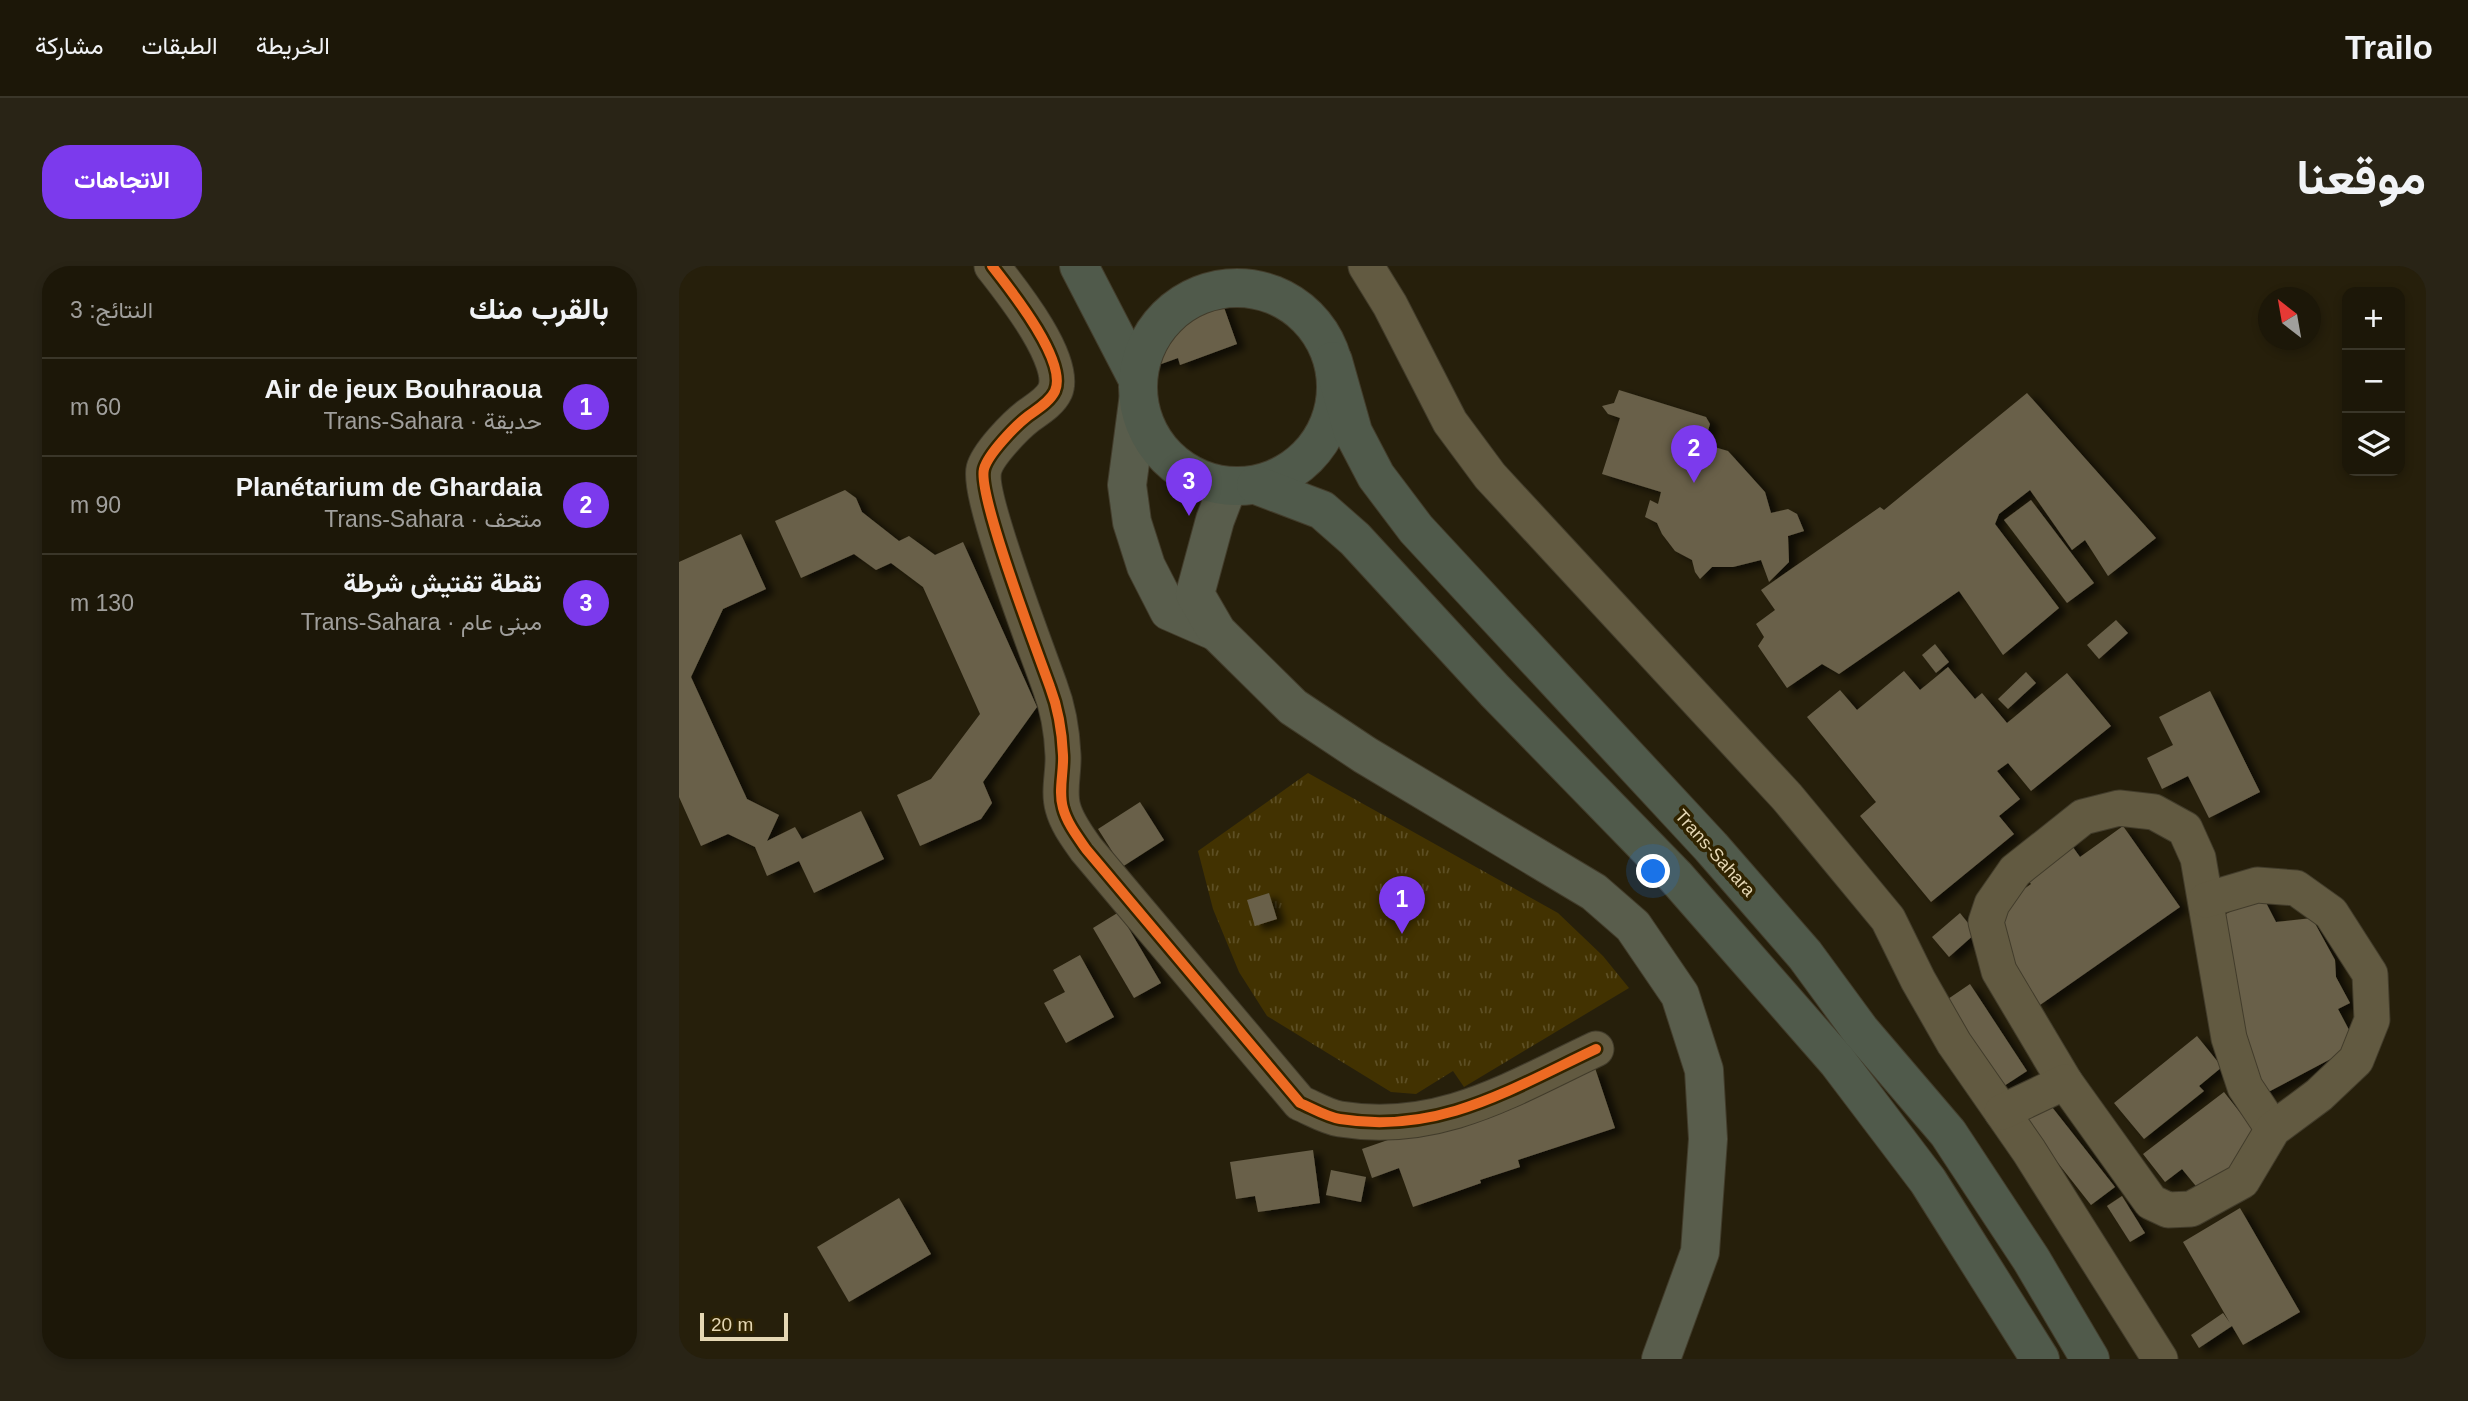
<!DOCTYPE html>
<html lang="ar">
<head>
<meta charset="utf-8">
<style>
  :root { --surface:#1c1708; --page:#292416; --text:#f1f3f6; --muted:#a09f9c; --line:#3a3629; --accent:#7c3aed }
  body { margin:0; font-family:Arial,Vazirmatn,sans-serif; background:var(--page); color:var(--text); direction:rtl }
  .controls { position:absolute; right:21px; top:21px; display:grid; overflow:hidden; border-radius:14px; box-shadow:0 4px 10px #0003 }
  .controls button { width:63px; height:63px; display:grid; place-items:center; padding:0; border:0; border-bottom:2px solid var(--line); background:var(--surface); color:var(--text); font:35px sans-serif }
  .compass { position:absolute; left:1579px; top:21px; width:63px; height:63px; border-radius:50%; background:var(--surface); box-shadow:0 4px 10px #0003; rotate:329deg }
  .scale { position:absolute; left:21px; bottom:18px; width:88px; box-sizing:border-box; padding-left:7px; border:4px solid #e5d7b4; border-top:0; font-size:19px; line-height:24px; white-space:nowrap; color:#e5d7b4; -webkit-text-stroke:5px #312400; paint-order:stroke }
  .you { position:absolute; left:975px; top:606px; width:24px; height:24px; margin:-18px; border:5px solid #fff; border-radius:50%; background:#1a73e8; box-shadow:0 0 0 10px #1a73e833 }
  .badge { display:grid; place-items:center; width:46px; height:46px; border-radius:50%; background:var(--accent); color:#fff; font-size:23px; font-weight:700 }
  .pin { position:absolute; translate:-50% -58px; filter:drop-shadow(0 2px 4px #0008) }
  .pin::after { content:''; position:absolute; top:37px; width:24px; height:21px; background:inherit; clip-path:polygon(0 0,100% 0,50% 100%) }
  .list { margin:0; padding:0; list-style:none }
  h2 { display:flex; justify-content:space-between; align-items:center; height:91px; margin:0; padding:0 28px; font-size:30px }
  h2 small { font-size:23px; font-weight:400; color:var(--muted) }
  .list li { display:grid; grid-template-columns:46px 1fr auto; gap:21px; align-items:center; box-sizing:border-box; height:98px; padding:0 28px; border-top:2px solid var(--line) }
  .list b { display:block; font-size:26px; white-space:nowrap }
  .list p { margin:0; font-size:23px; white-space:nowrap; color:var(--muted) }
  .list em { font-size:23px; font-style:normal; color:var(--muted) }
  .icon { flex:none; width:38px; height:38px; fill:none; stroke:currentColor; stroke-width:2; stroke-linecap:round; stroke-linejoin:round }
  .map { position:relative; flex:none; width:1747px; height:1093px; overflow:hidden; direction:ltr; border-radius:28px }
  header { display:flex; align-items:center; gap:42px; box-sizing:border-box; height:98px; padding:0 35px; background:var(--surface); border-bottom:2px solid var(--line) }
  header strong { font-size:33px }
  nav { display:flex; gap:38px; margin-inline-start:auto; font-size:24px }
  .intro { display:flex; align-items:center; justify-content:space-between; box-sizing:border-box; height:168px; padding:0 42px }
  h1 { margin:0; font-size:49px }
  .button { padding:18px 32px; border-radius:28px; background:var(--accent); color:#fff; font-size:24px; font-weight:700 }
  main { display:flex; gap:42px; padding:0 42px }
  aside { flex:1; background:var(--surface); border-radius:28px; box-shadow:0 4px 10px #0003 }
  .map>svg:first-child { display:block }
  .park { fill:url(#park-tufts) }
  .building { fill:#69604a; filter:url(#shadow) }
  .lines { fill:none; stroke-linecap:round; stroke-linejoin:round }
  .minor-casing { stroke:#423c2b; stroke-width:37 }
  .major-casing { stroke:#423c2b; stroke-width:40 }
  .highway-casing { stroke:#423c2b; stroke-width:40 }
  .minor { stroke:#625a41; stroke-width:35 }
  .major { stroke:#595d4c; stroke-width:38 }
  .highway { stroke:#505a4b; stroke-width:38 }
  .cycleway-casing { stroke:#312400; stroke-width:15 }
  .cycleway { stroke:#ed6a23; stroke-width:10 }
  .labels { text-anchor:middle; dominant-baseline:central; stroke-width:7; stroke-linejoin:round; paint-order:stroke }
  .street-label { font-size:18px; fill:#e5d7b4; stroke:#312400 }
</style>
</head>
<body>
<header>
<strong>Trailo</strong>
<nav><a>الخريطة</a><a>الطبقات</a><a>مشاركة</a></nav>
</header>
<div class="intro"><h1>موقعنا</h1><a class="button">الاتجاهات</a></div>
<main>
<div class="map">
<svg width="1747" height="1093" viewBox="0 0 1747 1093">
  <defs>
    <pattern id="park-tufts" width="24" height="20" patternUnits="userSpaceOnUse" patternTransform="scale(1.75)"><rect width="24" height="20" fill="#423201"/><path d="M3 7l-1-3M5 7V3M7 7l1-3M15 17l-1-3M17 17v-4M19 17l1-3" fill="none" stroke="#5d4f24"/></pattern>
    <filter id="shadow"><feDropShadow dx="8" dy="4.5" stdDeviation="3.5" flood-color="#0009"/></filter>
  </defs>
  <rect width="100%" height="100%" fill="#261f0b"/>
  <!-- park -->
  <polygon class="park" points="629,507 879,647 924,690 950,722 785,821 774,805 737,828 712,826 588,750 560,706 534,643 519,585"/>
  <!-- building -->
  <g class="building">
    <polygon points="542,33 558,78 501,99 499,92 471,102 458,65"/>
    <polygon points="940,124 1027,151 1031,158 1025,178 1049,185 1086,226 1092,247 1109,243 1118,248 1125,265 1109,270 1110,296 1090,316 1082,294 1054,301 1033,301 1021,313 1016,306 1013,294 996,285 983,268 978,257 966,251 971,234 979,238 982,226 923,208 941,152 929,148 923,140 935,137"/>
    <polygon points="1348,127 1477,272 1429,310 1406,274 1393,284 1351,224 1320,248 1316,258 1380,342 1324,389 1280,325 1160,408 1143,398 1108,422 1079,380 1085,371 1077,358 1096,344 1082,324 1201,241 1205,244"/>
    <polygon points="166,224 177,232 183,246 220,275 230,270 256,289 284,276 358,441 304,516 313,537 302,553 241,580 218,529 252,513 301,448 244,321 212,297 197,304 175,288 122,312 96,255"/>
    <polygon points="1352,234 1415,317 1388,337 1325,254"/>
    <polygon points="62,268 87,323 44,343 12,411 68,533 100,549 88,575 116,561 123,573 182,545 205,593 135,627 120,595 88,610 76,581 49,568 22,580 0,531 0,296"/>
    <polygon points="1437,354 1449,367 1420,393 1408,379"/>
    <polygon points="1256,378 1270,396 1257,407 1243,389"/>
    <polygon points="1269,401 1296,433 1303,427 1328,457 1388,407 1432,460 1352,525 1329,497 1318,505 1341,533 1320,550 1335,568 1252,636 1181,550 1197,536 1128,451 1161,424 1178,444 1225,405 1241,424"/>
    <polygon points="1347,406 1357,417 1329,443 1319,433"/>
    <polygon points="1531,425 1581,526 1530,552 1509,510 1483,523 1468,492 1494,479 1480,451"/>
    <polygon points="461,536 485,574 443,601 419,563"/>
    <polygon points="1444,560 1501,641 1361,739 1301,654 1352,618 1340,602 1386,570 1401,591"/>
    <polygon points="590,627 598,653 576,660 568,634"/>
    <polygon points="1583,629 1597,656 1633,652 1656,694 1657,711 1671,737 1659,743 1678,779 1576,833 1526,659"/>
    <polygon points="440,646 482,717 455,732 414,662"/>
    <polygon points="1281,647 1297,667 1270,691 1253,671"/>
    <polygon points="401,689 435,751 387,777 365,737 386,726 374,704"/>
    <polygon points="1291,718 1348,805 1322,822 1266,735"/>
    <polygon points="1518,770 1543,801 1520,820 1525,825 1465,873 1435,837"/>
    <polygon points="916,802 936,862 839,894 841,901 801,914 802,917 734,941 720,902 693,912 683,883"/>
    <polygon points="1545,826 1588,881 1525,930 1503,903 1486,916 1464,888"/>
    <polygon points="1369,836 1436,921 1412,939 1345,854"/>
    <polygon points="634,884 641,937 579,946 576,930 557,933 551,896"/>
    <polygon points="652,904 687,911 682,936 647,929"/>
    <polygon points="1443,930 1466,967 1451,976 1428,940"/>
    <polygon points="220,932 252,988 170,1036 138,981"/>
    <polygon points="1561,942 1621,1046 1564,1079 1553,1060 1520,1082 1512,1069 1544,1047 1551,1057 1504,976"/>
  </g>
  <g class="lines">
    <!-- minor casing -->
    <g class="minor-casing">
      <g id="minor">
        <path d="M 313,0 C 331,23 389,95 376,125 C 371,136 357,144 349,150 C 336,160 309,188 305,203 C 298,229 359,387 371,421 C 379,442 383,466 384,489 C 385,506 379,525 384,542 C 388,557 398,570 407,583 L 621,837 C 633,842 648,851 661,853 C 760,869 832,823 917,783"/>
        <polyline points="687,0 711,39 771,156 811,210 1108,531 1209,653 1239,714 1275,777 1350,885 1481,1093"/>
        <polyline points="1386,816 1320,705 1307,656 1313,638 1336,605 1404,551 1440,542 1475,546 1506,563 1519,592 1550,772 1566,821 1594,863"/>
        <polyline points="1323,846 1386,816 1472,936 1489,944 1512,943 1563,915 1594,863 1640,829 1677,794 1693,754 1691,708 1652,647 1617,622 1578,619 1527,634"/>
      </g>
    </g>
    <!-- major casing -->
    <g class="major-casing">
      <g id="major">
        <polyline points="459,136 448,219 453,256 467,300 490,345 538,366"/>
        <polyline points="549,220 536,254 516,328 538,366 614,441 686,489 915,626 954,660 1001,729 1025,804 1029,873 1021,986 982,1093"/>
      </g>
    </g>
    <!-- highway casing -->
    <g class="highway-casing">
      <g id="highway">
        <polyline points="400,0 458,112"/>
        <circle cx="558" cy="121" r="99"/>
        <polyline points="654,95 674,166 697,210 737,263 1032,581 1126,689 1181,764 1269,867 1352,993 1411,1093"/>
        <polyline points="577,219 643,244 676,273 816,425 997,611 1158,795 1249,915 1361,1093"/>
      </g>
    </g>
    <!-- minor -->
    <use href="#minor" class="minor"/>
    <!-- major -->
    <use href="#major" class="major"/>
    <!-- highway -->
    <use href="#highway" class="highway"/>
    <!-- cycleway casing -->
    <g class="cycleway-casing">
      <path id="cycleway" d="M 313,0 C 331,23 389,95 376,125 C 371,136 357,144 349,150 C 336,160 309,188 305,203 C 298,229 359,387 371,421 C 379,442 383,466 384,489 C 385,506 379,525 384,542 C 388,557 398,570 407,583 L 621,837 C 633,842 648,851 661,853 C 760,869 832,823 917,783"/>
    </g>
    <!-- cycleway -->
    <use href="#cycleway" class="cycleway"/>
  </g>
  <g class="labels">
    <!-- street labels -->
    <g class="street-label">
      <text transform="translate(1036 587) rotate(48)">Trans-Sahara</text>
    </g>
  </g>
</svg>
<div class="controls">
<button>+</button>
<button>−</button>
<button><svg class="icon" aria-label="layers" viewBox="0 0 24 24"><path d="M12 4l9 5-9 5-9-5zM3 14l9 5 9-5"/></svg></button>
</div>
<svg class="compass" viewBox="-18 -18 36 36"><path d="M0-13l5 13h-10z" fill="#e53935"/><path d="M0 13l5-13h-10z" fill="#a09f9c"/></svg>
<div class="scale">20 m</div>
<div class="you"></div>
<div class="pin badge" style="left:723px;top:668px">1</div>
<div class="pin badge" style="left:1015px;top:217px">2</div>
<div class="pin badge" style="left:510px;top:250px">3</div>
</div>
<aside>
<h2>بالقرب منك<small>النتائج: 3</small></h2>
<ul class="list">
<li><span class="badge">1</span><div><b>Air de jeux Bouhraoua</b><p>حديقة · Trans-Sahara</p></div><em>60 m</em></li>
<li><span class="badge">2</span><div><b>Planétarium de Ghardaia</b><p>متحف · Trans-Sahara</p></div><em>90 m</em></li>
<li><span class="badge">3</span><div><b>نقطة تفتيش شرطة</b><p>مبنى عام · Trans-Sahara</p></div><em>130 m</em></li>
</ul>
</aside>
</main>
</body>
</html>
